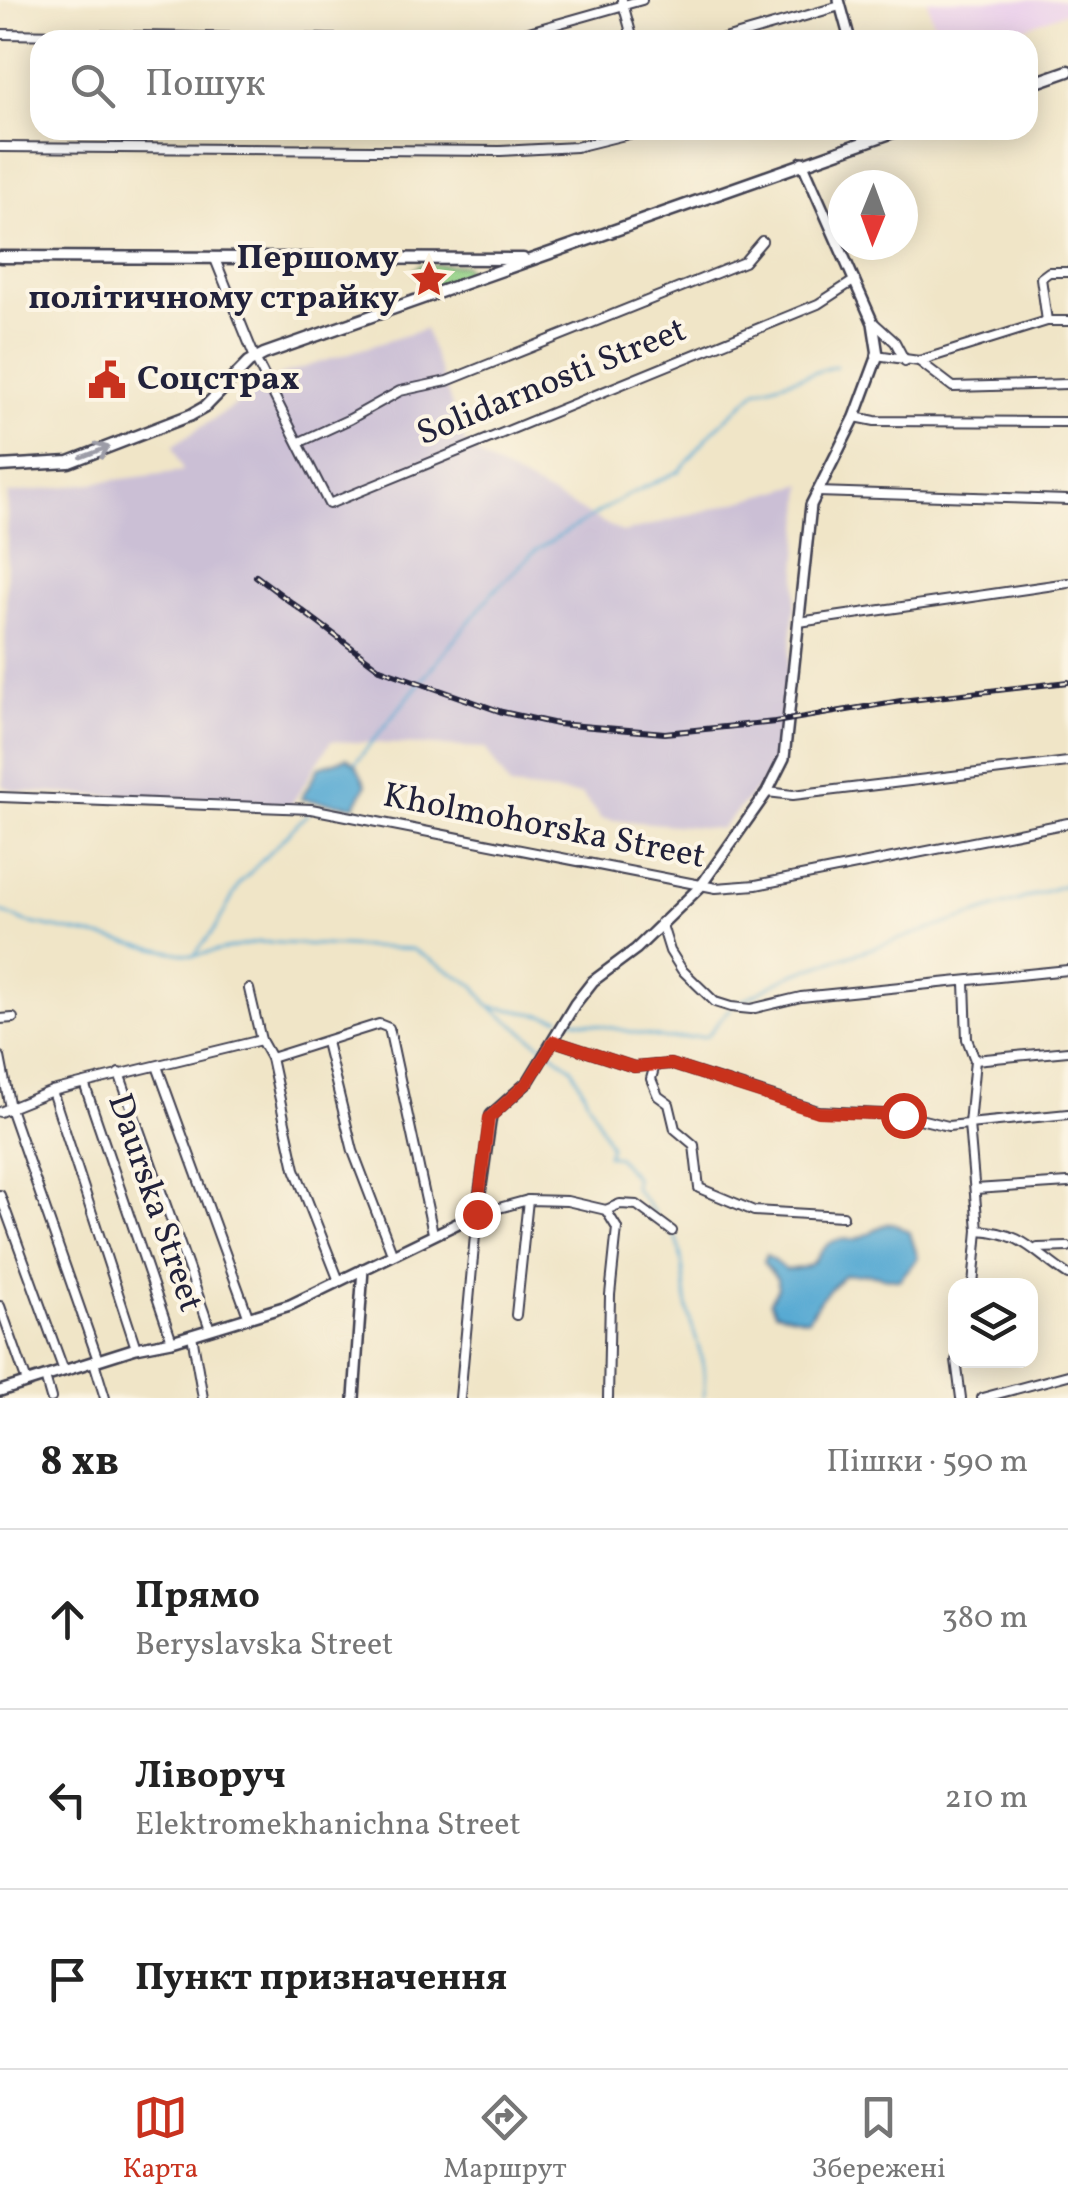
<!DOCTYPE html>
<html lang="uk">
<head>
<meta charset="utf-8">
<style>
  :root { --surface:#fff; --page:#f2f2f2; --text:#222; --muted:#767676; --line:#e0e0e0; --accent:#c8321e }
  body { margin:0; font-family:Vollkorn,serif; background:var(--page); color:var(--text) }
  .controls { position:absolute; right:30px; bottom:30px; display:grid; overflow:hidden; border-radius:20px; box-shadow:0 5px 25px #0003 }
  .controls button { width:90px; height:90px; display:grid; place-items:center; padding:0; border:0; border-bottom:2px solid var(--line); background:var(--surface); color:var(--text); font:50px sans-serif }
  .compass { position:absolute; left:828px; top:170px; width:90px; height:90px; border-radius:50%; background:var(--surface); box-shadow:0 5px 25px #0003; rotate:181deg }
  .stop { position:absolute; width:30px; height:30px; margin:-22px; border:8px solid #c8321e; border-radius:50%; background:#fff }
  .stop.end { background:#c8321e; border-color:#fff; box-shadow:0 2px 10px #0008 }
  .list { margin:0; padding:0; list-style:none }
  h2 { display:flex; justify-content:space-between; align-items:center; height:130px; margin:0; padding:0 40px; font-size:42px }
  h2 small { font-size:32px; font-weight:400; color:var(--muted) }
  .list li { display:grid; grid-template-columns:65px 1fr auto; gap:30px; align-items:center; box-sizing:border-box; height:180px; padding:0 40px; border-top:2px solid var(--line) }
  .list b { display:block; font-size:38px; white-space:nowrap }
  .list p { margin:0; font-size:32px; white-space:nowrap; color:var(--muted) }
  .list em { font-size:32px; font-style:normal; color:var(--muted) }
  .icon { flex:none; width:55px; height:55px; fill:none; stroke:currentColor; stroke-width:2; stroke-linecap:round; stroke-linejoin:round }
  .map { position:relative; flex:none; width:1068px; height:1398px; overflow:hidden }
  .search { position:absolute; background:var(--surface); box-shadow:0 5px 25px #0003; left:30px; right:30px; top:30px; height:110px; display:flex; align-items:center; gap:25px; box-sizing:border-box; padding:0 35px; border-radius:30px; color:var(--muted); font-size:38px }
  .sheet { height:670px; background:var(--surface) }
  nav { display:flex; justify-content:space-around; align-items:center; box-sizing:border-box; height:140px; border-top:2px solid var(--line); background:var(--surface); font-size:28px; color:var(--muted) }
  nav a { display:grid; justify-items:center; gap:5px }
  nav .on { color:var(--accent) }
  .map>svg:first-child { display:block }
  .built { fill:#ebd1eb }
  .industrial { fill:#cbbfd5 }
  .green { fill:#92d085; stroke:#5a7960; stroke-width:2.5 }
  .water { fill:#58aad3; stroke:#3d6687; stroke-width:2.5 }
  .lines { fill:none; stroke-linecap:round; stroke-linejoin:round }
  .stream { stroke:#58aad3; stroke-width:2.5 }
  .minor-casing { stroke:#413f50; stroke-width:12 }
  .tertiary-casing { stroke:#413f50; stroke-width:14 }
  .secondary-casing { stroke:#413f50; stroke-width:15 }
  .minor { stroke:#fff; stroke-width:8 }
  .tertiary { stroke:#fff; stroke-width:9 }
  .secondary { stroke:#fff; stroke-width:10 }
  .rail-casing { stroke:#22223b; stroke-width:6 }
  .rail { stroke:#fcf5e5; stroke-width:2.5; stroke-dasharray:8; stroke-linecap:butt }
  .oneway { stroke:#9c9ca7 }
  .route { stroke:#c8321e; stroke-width:12 }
  .labels { text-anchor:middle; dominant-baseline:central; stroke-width:8; stroke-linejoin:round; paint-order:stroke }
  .poi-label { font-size:35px; font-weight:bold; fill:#22223b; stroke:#fcf5e5; text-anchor:end }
  .street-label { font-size:35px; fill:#22223b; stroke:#fcf5e5 }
</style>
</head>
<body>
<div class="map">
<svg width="1068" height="1398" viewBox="0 0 1068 1398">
  <rect width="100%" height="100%" fill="#fcf5e5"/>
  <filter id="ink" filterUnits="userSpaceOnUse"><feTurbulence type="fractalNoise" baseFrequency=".01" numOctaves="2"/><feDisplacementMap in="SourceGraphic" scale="20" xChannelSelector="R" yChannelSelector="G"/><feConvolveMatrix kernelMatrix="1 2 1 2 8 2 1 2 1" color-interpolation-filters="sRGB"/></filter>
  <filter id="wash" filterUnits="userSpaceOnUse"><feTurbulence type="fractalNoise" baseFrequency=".0048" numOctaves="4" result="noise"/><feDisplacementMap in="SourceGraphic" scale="40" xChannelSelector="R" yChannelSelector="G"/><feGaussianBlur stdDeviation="2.25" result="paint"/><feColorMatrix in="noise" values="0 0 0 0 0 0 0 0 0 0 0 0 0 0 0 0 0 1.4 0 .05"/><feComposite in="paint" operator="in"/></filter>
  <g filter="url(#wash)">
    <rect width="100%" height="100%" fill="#f0e5c7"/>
    <!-- built -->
    <polygon class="built" points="927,0 1068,0 1068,11 993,40 938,40"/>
    <!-- industrial -->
    <polygon class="industrial" points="425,329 465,443 485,460 623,533 803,484 795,604 779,756 763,782 721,829 601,819 582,795 510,787 485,748 331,741 291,805 14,791 3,786 8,494 183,471 173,446 280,375"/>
    <!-- green -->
    <polygon class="green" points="420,265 464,265 469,271 466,276 439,286 420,282 414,270"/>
    <!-- water -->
    <g class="water">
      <polygon points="347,758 356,765 366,785 355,806 301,799 319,767"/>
      <path d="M 893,1223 L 910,1233 L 918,1258 L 899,1280 L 868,1274 L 844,1275 L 821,1298 L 808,1319 L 775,1312 L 770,1301 L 778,1288 L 777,1279 L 763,1262 L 766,1255 L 786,1270 C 826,1267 810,1254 832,1242 C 841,1237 847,1241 856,1239 C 870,1236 875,1225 893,1223 Z"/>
    </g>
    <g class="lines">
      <!-- stream -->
      <g class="stream">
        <polyline points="355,763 493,592 536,550 628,495 679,471 714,430 757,390 836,366"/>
        <polyline points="0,911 26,922 193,956 259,942 412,949 475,986 489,1006 572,1068 610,1146 607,1155 618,1157 635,1178 634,1187 655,1214"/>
        <polyline points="195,954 215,929 240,883 308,813"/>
        <polyline points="736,1004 793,974 1068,884"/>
        <polyline points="489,1006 560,1018"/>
        <polyline points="568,1019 667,1039 707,1036 730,1008"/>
        <path d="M 674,1234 C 684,1254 683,1282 687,1305 C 693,1339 709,1360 703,1398"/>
      </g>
    </g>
  </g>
  <g filter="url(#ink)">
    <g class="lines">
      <!-- minor casing -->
      <g class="minor-casing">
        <g id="minor">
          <polyline points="622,0 633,40"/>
          <polyline points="0,34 395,40"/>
          <polyline points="488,40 504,39 642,0"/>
          <polyline points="721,40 840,6"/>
          <polyline points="0,147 500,151 576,147 645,130"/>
          <polyline points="215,259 255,358 329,504 818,304 855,280"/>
          <polyline points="1047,321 1041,278 1049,272 1068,272"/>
          <polyline points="874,323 895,342 905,361"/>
          <polyline points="876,355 919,361 1047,321 1068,321"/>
          <polyline points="919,361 953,387 1068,384"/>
          <polyline points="855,417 875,421 1068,422"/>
          <polyline points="300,442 350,419 400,391 447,381 744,262 762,241"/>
          <polyline points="817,492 1068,500"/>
          <polyline points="799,622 1068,583"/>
          <polyline points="767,792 793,795 1068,762"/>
          <polyline points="0,797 311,809 716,888 756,885 1068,823"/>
          <polyline points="661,922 670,951 682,970 715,1002 731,1007 751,1009 801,997 1068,970"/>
          <polyline points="965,982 967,1039 975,1060 969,1124 978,1230 973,1286"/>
          <polyline points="249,989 261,1040 271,1058 295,1169 339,1281"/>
          <polyline points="0,1019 13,1018"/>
          <polyline points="554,1041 634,1067 670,1064 818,1111 903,1115 948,1126 1068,1114"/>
          <polyline points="326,1042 353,1151 392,1253"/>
          <polyline points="0,1057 10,1108 98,1360"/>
          <polyline points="271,1058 379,1024 389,1028 433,1233"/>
          <polyline points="975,1060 1068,1051"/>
          <polyline points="655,1065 651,1079 658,1096 669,1104 675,1129 694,1145 699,1188 754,1211 843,1216"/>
          <polyline points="157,1066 248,1316"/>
          <polyline points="119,1073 210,1329"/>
          <polyline points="84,1083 172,1341"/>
          <polyline points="52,1091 136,1348"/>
          <polyline points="0,1112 52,1091 261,1040"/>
          <polyline points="975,1189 1068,1183"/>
          <polyline points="0,1195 64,1371"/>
          <polyline points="606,1210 617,1228 610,1295 608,1398"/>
          <path d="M 978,1230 C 1024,1233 1033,1252 1068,1275"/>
          <polyline points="1038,1248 1068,1247"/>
          <polyline points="0,1306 27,1382"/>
          <polyline points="516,1315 528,1200"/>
          <polyline points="192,1335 203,1398"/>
          <polyline points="956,1360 961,1398"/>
          <polyline points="94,1362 105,1398"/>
          <polyline points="45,1377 51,1398"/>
          <polyline points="460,1398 477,1214 528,1200 567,1201 606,1210 620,1204 637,1205 672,1231"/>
          <polyline points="982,1398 1068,1375"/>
        </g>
      </g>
      <!-- tertiary casing -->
      <g class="tertiary-casing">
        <g id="tertiary">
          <polyline points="839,0 850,40"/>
          <polyline points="0,1391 136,1348 172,1341 290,1305 477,1214 491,1115 528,1082 575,1004 593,981 636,949 700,887 767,792 784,758 811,505 855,417 878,355 873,323 802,162"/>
          <polyline points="354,1398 363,1269"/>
        </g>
      </g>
      <!-- secondary casing -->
      <g class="secondary-casing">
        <g id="secondary">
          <polyline points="1028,85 1068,71"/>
          <polyline points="0,257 523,259"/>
          <polyline points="0,466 69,462 191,415 205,407 249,362 264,354 899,130"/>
        </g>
      </g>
      <!-- minor -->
      <use href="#minor" class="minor"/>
      <!-- tertiary -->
      <use href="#tertiary" class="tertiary"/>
      <!-- secondary -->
      <use href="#secondary" class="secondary"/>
      <!-- rail casing -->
      <g class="rail-casing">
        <polyline id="rail" points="256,576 380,669 502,712 557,724 665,733 775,722 901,701 1068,682"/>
      </g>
      <!-- rail -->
      <use href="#rail" class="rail"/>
    </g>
    <!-- one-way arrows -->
    <defs><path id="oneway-shaft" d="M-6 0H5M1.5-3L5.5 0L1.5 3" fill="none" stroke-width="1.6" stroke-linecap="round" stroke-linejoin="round" transform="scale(2.5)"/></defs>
    <use class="oneway" href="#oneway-shaft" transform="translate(95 452) rotate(-21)"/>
  </g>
  <g class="lines" filter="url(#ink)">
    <!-- route -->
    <polyline class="route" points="477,1214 489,1118 528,1082 554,1041 634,1067 670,1064 818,1112 903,1115"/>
  </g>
  <!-- icons -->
  <defs>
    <g id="sight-bare" transform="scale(3)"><path d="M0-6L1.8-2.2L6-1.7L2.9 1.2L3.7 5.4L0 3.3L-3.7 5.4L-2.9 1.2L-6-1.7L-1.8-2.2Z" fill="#c8321e" stroke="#fcf5e5" stroke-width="2.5" paint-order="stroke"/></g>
    <g id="civic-bare" transform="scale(3)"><path d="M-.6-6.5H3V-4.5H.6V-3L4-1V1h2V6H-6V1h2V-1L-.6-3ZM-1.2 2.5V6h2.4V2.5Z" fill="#c8321e" stroke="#fcf5e5" stroke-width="2.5" paint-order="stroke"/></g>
  </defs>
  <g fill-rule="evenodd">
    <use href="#sight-bare" x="429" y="279"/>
    <use href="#civic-bare" x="107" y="380"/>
  </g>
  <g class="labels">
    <!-- poi labels -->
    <g class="poi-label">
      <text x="399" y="259">Першому<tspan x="399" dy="40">політичному страйку</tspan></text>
      <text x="137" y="380" text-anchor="start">Соцстрах</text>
    </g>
    <!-- street labels -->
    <g class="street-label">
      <text transform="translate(552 383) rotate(-22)">Solidarnosti Street</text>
      <text transform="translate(544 827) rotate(11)">Kholmohorska Street</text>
      <text transform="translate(154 1203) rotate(71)">Daurska Street</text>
    </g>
  </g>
</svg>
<div class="controls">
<button><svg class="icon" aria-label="layers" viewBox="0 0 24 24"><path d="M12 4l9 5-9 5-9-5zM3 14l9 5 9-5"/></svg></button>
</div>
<svg class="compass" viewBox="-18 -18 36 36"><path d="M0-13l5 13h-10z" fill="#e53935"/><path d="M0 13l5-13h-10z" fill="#767676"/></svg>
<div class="stop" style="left:903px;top:1115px"></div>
<div class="stop end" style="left:477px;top:1214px"></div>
<div class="search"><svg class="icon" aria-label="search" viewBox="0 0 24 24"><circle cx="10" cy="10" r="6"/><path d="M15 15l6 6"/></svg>Пошук</div>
</div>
<section class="sheet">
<h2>8 хв<small>Пішки · 590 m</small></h2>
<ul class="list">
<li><svg class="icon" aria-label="ahead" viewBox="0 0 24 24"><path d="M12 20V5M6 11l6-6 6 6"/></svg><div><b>Прямо</b><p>Beryslavska Street</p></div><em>380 m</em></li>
<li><svg class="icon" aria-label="left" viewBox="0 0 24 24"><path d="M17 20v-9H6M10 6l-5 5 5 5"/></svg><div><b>Ліворуч</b><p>Elektromekhanichna Street</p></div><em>210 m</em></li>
<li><svg class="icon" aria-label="arrive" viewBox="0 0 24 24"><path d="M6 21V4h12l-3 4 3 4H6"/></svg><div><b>Пункт призначення</b></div></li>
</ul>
</section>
<nav>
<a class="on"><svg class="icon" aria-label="map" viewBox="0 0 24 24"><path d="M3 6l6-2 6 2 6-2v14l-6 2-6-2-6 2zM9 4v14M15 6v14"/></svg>Карта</a>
<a><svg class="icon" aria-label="directions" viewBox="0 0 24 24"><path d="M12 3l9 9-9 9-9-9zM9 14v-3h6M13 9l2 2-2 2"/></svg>Маршрут</a>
<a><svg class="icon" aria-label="saved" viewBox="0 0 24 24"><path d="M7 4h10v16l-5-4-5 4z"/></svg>Збережені</a>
</nav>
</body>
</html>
